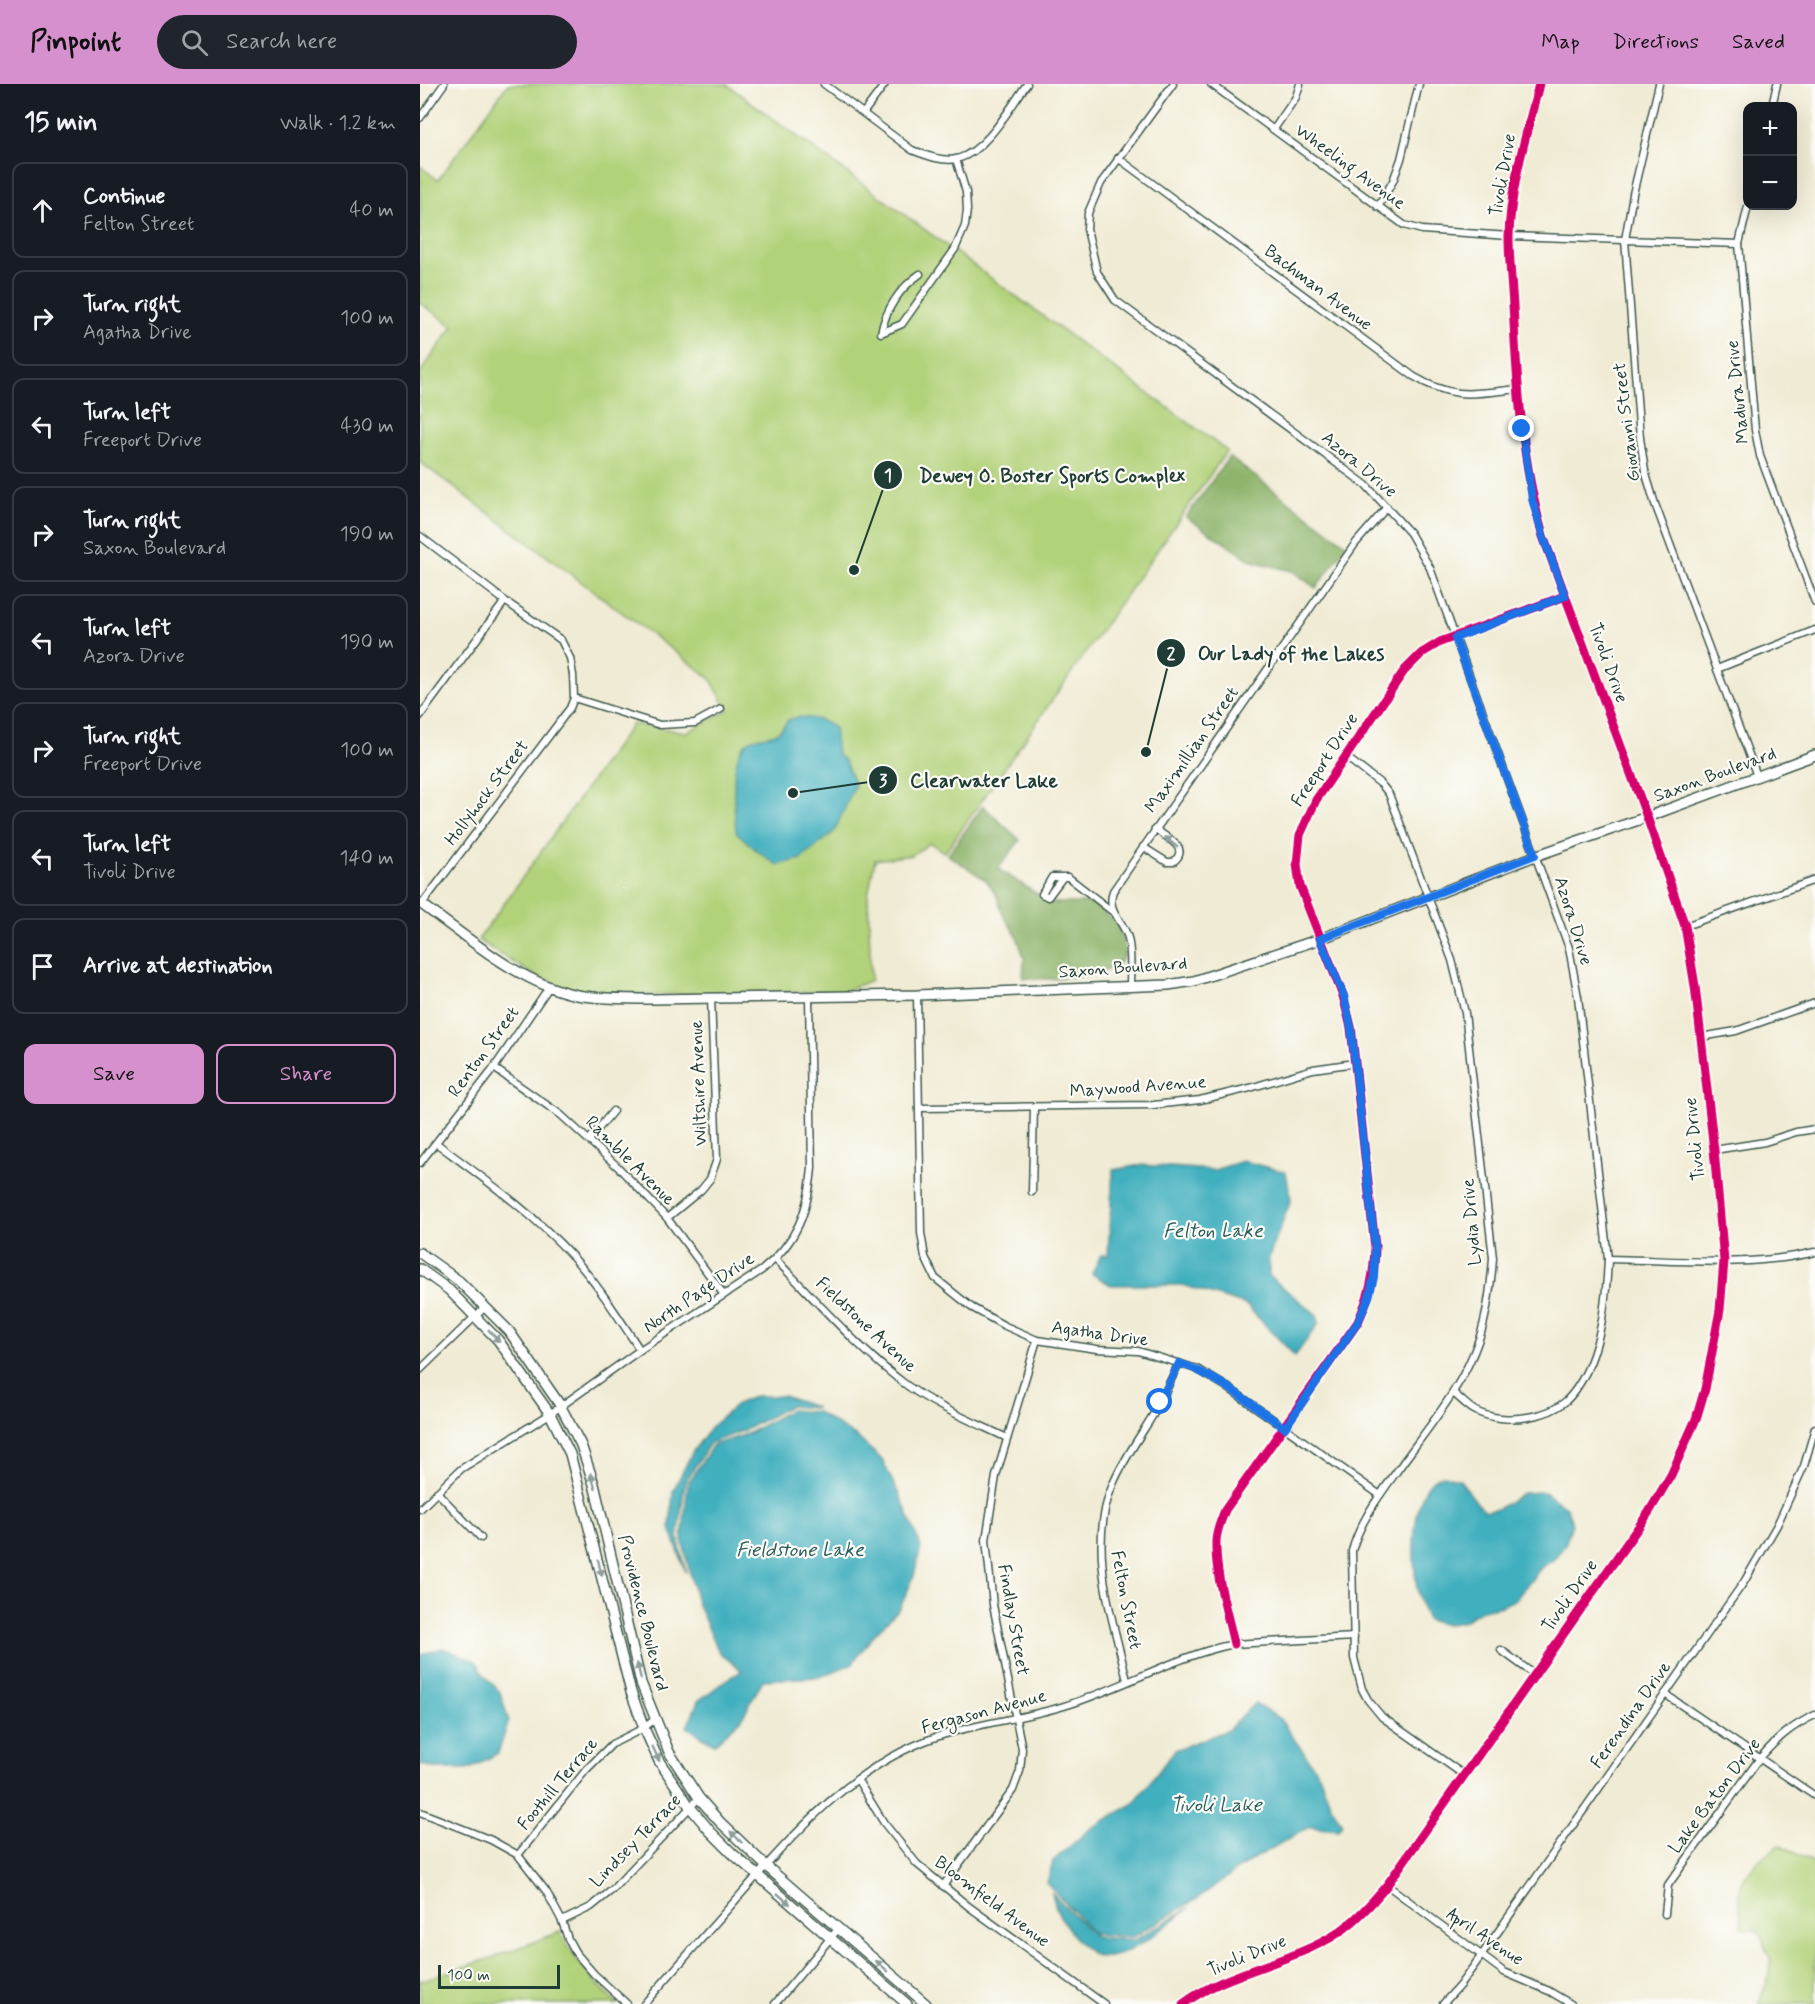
<!DOCTYPE html>
<html lang="en">
<head>
<meta charset="utf-8">
<style>
  :root { --surface:#171b24; --page:#20242c; --text:#f1f3f6; --muted:#9ea1a6; --line:#363941; --accent:#d690ce }
  body { margin:0; font-family:Mynerve,sans-serif; background:var(--page); color:var(--text) }
  .controls { position:absolute; right:18px; top:18px; display:grid; overflow:hidden; border-radius:12px; box-shadow:0 6px 24px #0002 }
  .controls button { width:54px; height:54px; display:grid; place-items:center; padding:0; border:0; border-bottom:2px solid var(--line); background:var(--surface); color:var(--text); font:30px sans-serif }
  .scale { position:absolute; left:18px; bottom:15px; width:122px; box-sizing:border-box; padding-left:6px; border:3px solid #1f3d34; border-top:0; font-size:16px; line-height:21px; white-space:nowrap; color:#1f3d34; -webkit-text-stroke:4px #fdfcf7; paint-order:stroke }
  .stop { position:absolute; width:18px; height:18px; margin:-14px; border:4px solid #1a73e8; border-radius:50%; background:#fff }
  .stop.end { background:#1a73e8; border-color:#fff; box-shadow:0 2px 6px #0008 }
  .list { margin:0; padding:0; list-style:none }
  h2 { display:flex; justify-content:space-between; align-items:center; height:78px; margin:0; padding:0 24px; font-size:26px }
  h2 small { font-size:20px; font-weight:400; color:var(--muted) }
  .list li { display:grid; grid-template-columns:39px 1fr auto; gap:18px; align-items:center; box-sizing:border-box; height:96px; margin:0 12px 12px; padding:0 12px; border:2px solid var(--line); border-radius:12px }
  .list b { display:block; font-size:22px; white-space:nowrap }
  .list p { margin:0; font-size:20px; white-space:nowrap; color:var(--muted) }
  .list em { font-size:20px; font-style:normal; color:var(--muted) }
  .actions { display:flex; gap:12px; padding:18px 24px }
  .actions a { flex:1; padding:14px 0; border:2px solid var(--accent); border-radius:12px; text-align:center; font-size:21px; color:var(--accent) }
  .actions .main { background:var(--accent); color:#111 }
  .icon { flex:none; width:33px; height:33px; fill:none; stroke:currentColor; stroke-width:2; stroke-linecap:round; stroke-linejoin:round }
  .map { position:relative; flex:none; width:1395px; height:1920px; overflow:hidden }
  header { display:flex; align-items:center; gap:36px; box-sizing:border-box; height:84px; padding:0 30px; background:var(--accent); color:#111 }
  header strong { font-size:28px }
  nav { display:flex; gap:33px; margin-inline-start:auto; font-size:21px }
  .search { width:420px; height:54px; background:var(--page); display:flex; align-items:center; gap:15px; box-sizing:border-box; padding:0 21px; border-radius:33px; color:var(--muted); font-size:22px }
  main { display:flex }
  aside { flex:1; background:var(--surface) }
  .map>svg:first-child { display:block }
  .green { fill:#b2d27a; stroke:#688857; stroke-width:1.5 }
  .forest { fill:#8db46a; stroke:#56784f; stroke-width:1.5 }
  .water { fill:#41afbe; stroke:#307679; stroke-width:1.5 }
  .lines { fill:none; stroke-linecap:round; stroke-linejoin:round }
  .minor-casing { stroke:#3e574c; stroke-width:9 }
  .tertiary-casing { stroke:#3e574c; stroke-width:10 }
  .secondary-casing { stroke:#3e574c; stroke-width:12 }
  .minor { stroke:#fff; stroke-width:6 }
  .tertiary { stroke:#fff; stroke-width:8 }
  .secondary { stroke:#fff; stroke-width:9 }
  .cycleway-casing { stroke:#fdfcf7; stroke-width:13 }
  .cycleway { stroke:#d6006c; stroke-width:9 }
  .oneway { fill:#8f9e9a }
  .route { stroke:#1a73e8; stroke-width:8 }
  .labels { text-anchor:middle; dominant-baseline:central; stroke-width:4.5; stroke-linejoin:round; paint-order:stroke }
  .street-label { font-size:18px; fill:#1f3d34; stroke:#fdfcf7 }
  .water-label { font-size:20px; font-style:italic; fill:#295f5d; stroke:#fdfcf7 }
  .leader { fill:none; stroke:#1f3d34; stroke-width:2 }
  .callout-dot { fill:#1f3d34; stroke:#fdfcf7; stroke-width:2 }
  .mark-label { font-size:18px; text-anchor:middle; font-weight:bold; fill:#fff }
  .callout-label { font-size:20px; text-anchor:middle; font-weight:bold; fill:#1f3d34; stroke:#fdfcf7; stroke-width:4.5; stroke-linejoin:round; paint-order:stroke }
</style>
</head>
<body>
<header>
<strong>Pinpoint</strong>
<div class="search"><svg class="icon" aria-label="search" viewBox="0 0 24 24"><circle cx="10" cy="10" r="6"/><path d="M15 15l6 6"/></svg>Search here</div>
<nav><a>Map</a><a>Directions</a><a>Saved</a></nav>
</header>
<main>
<aside>
<h2>15 min<small>Walk · 1.2 km</small></h2>
<ul class="list">
<li><svg class="icon" aria-label="ahead" viewBox="0 0 24 24"><path d="M12 20V5M6 11l6-6 6 6"/></svg><div><b>Continue</b><p>Felton Street</p></div><em>40 m</em></li>
<li><svg class="icon" aria-label="right" viewBox="0 0 24 24"><path d="M7 20v-9h11M14 6l5 5-5 5"/></svg><div><b>Turn right</b><p>Agatha Drive</p></div><em>100 m</em></li>
<li><svg class="icon" aria-label="left" viewBox="0 0 24 24"><path d="M17 20v-9H6M10 6l-5 5 5 5"/></svg><div><b>Turn left</b><p>Freeport Drive</p></div><em>430 m</em></li>
<li><svg class="icon" aria-label="right" viewBox="0 0 24 24"><path d="M7 20v-9h11M14 6l5 5-5 5"/></svg><div><b>Turn right</b><p>Saxon Boulevard</p></div><em>190 m</em></li>
<li><svg class="icon" aria-label="left" viewBox="0 0 24 24"><path d="M17 20v-9H6M10 6l-5 5 5 5"/></svg><div><b>Turn left</b><p>Azora Drive</p></div><em>190 m</em></li>
<li><svg class="icon" aria-label="right" viewBox="0 0 24 24"><path d="M7 20v-9h11M14 6l5 5-5 5"/></svg><div><b>Turn right</b><p>Freeport Drive</p></div><em>100 m</em></li>
<li><svg class="icon" aria-label="left" viewBox="0 0 24 24"><path d="M17 20v-9H6M10 6l-5 5 5 5"/></svg><div><b>Turn left</b><p>Tivoli Drive</p></div><em>140 m</em></li>
<li><svg class="icon" aria-label="arrive" viewBox="0 0 24 24"><path d="M6 21V4h12l-3 4 3 4H6"/></svg><div><b>Arrive at destination</b></div></li>
</ul>
<div class="actions"><a class="main">Save</a><a>Share</a></div>
</aside>
<div class="map">
<svg width="1395" height="1920" viewBox="0 0 1395 1920">
  <rect width="100%" height="100%" fill="#fdfcf7"/>
  <filter id="ink" filterUnits="userSpaceOnUse"><feTurbulence type="fractalNoise" baseFrequency=".0167" numOctaves="2"/><feDisplacementMap in="SourceGraphic" scale="12" xChannelSelector="R" yChannelSelector="G"/><feConvolveMatrix kernelMatrix="1 2 1 2 8 2 1 2 1" color-interpolation-filters="sRGB"/></filter>
  <filter id="wash" filterUnits="userSpaceOnUse"><feTurbulence type="fractalNoise" baseFrequency=".008" numOctaves="4" result="noise"/><feDisplacementMap in="SourceGraphic" scale="24" xChannelSelector="R" yChannelSelector="G"/><feGaussianBlur stdDeviation="1.35" result="paint"/><feColorMatrix in="noise" values="0 0 0 0 0 0 0 0 0 0 0 0 0 0 0 0 0 1.4 0 .05"/><feComposite in="paint" operator="in"/></filter>
  <g filter="url(#wash)">
    <rect width="100%" height="100%" fill="#f0ebd4"/>
    <!-- green -->
    <g class="green">
      <polygon points="88,0 306,0 807,367 525,769 510,759 492,771 455,776 448,811 451,896 426,907 220,911 172,909 139,901 112,890 58,856 212,640 267,648 308,626 290,594 0,378 0,289 33,242 0,219 0,82 18,96"/>
      <path d="M 1359,1761 L 1395,1779 L 1395,1920 L 1338,1920 L 1350,1891 L 1351,1876 L 1345,1864 L 1342,1852 L 1337,1847 L 1325,1845 L 1322,1842 C 1321,1829 1317,1811 1322,1799 C 1329,1783 1346,1771 1359,1761 Z"/>
      <path d="M 140,1848 C 154,1876 174,1898 198,1920 L 0,1920 L 0,1897 L 77,1872 Z"/>
    </g>
    <!-- forest -->
    <g class="forest">
      <polygon points="809,373 927,461 896,504 872,487 832,477 766,433"/>
      <polygon points="563,722 600,756 578,785 631,819 672,819 695,838 703,854 705,870 697,882 669,891 632,895 603,894 604,874 597,852 583,831 577,812 567,797 528,771"/>
    </g>
    <!-- water -->
    <g class="water">
      <path d="M 378,633 C 393,634 403,635 414,644 L 417,670 L 425,677 L 435,702 L 414,748 L 381,775 L 357,781 L 335,765 L 316,748 C 315,724 306,665 333,655 C 352,648 354,657 368,636 Z"/>
      <polygon points="823,1077 866,1088 871,1116 849,1173 849,1192 897,1231 899,1239 875,1272 826,1221 762,1201 691,1201 672,1190 681,1171 688,1171 693,1086 721,1081 794,1086"/>
      <polygon points="335,1312 364,1312 397,1324 369,1322 325,1346 290,1359 265,1398 258,1454 266,1489 250,1444 253,1407 273,1367 292,1342 319,1319"/>
      <polygon points="370,1326 397,1328 437,1353 462,1376 482,1416 501,1463 494,1492 480,1524 453,1552 432,1580 400,1593 343,1596 321,1636 294,1660 267,1643 278,1617 308,1595 322,1587 299,1568 277,1519 262,1455 268,1399 293,1361 327,1350"/>
      <path d="M 1024,1391 L 1040,1396 L 1057,1419 L 1066,1427 L 1078,1425 L 1103,1409 L 1124,1408 L 1147,1424 L 1152,1440 L 1145,1461 L 1133,1476 L 1121,1484 L 1096,1515 L 1082,1522 L 1062,1526 L 1044,1537 L 1026,1541 L 1008,1536 C 990,1510 987,1421 1012,1397 C 1015,1394 1021,1392 1024,1391 Z"/>
      <polygon points="22,1564 56,1577 64,1591 80,1608 89,1637 78,1669 50,1685 16,1685 0,1680 0,1571"/>
      <polygon points="835,1619 860,1635 899,1690 910,1719 922,1740 918,1746 889,1743 833,1775 778,1814 713,1853 674,1850 627,1799 633,1777 671,1744 713,1720 755,1666 808,1646"/>
      <path d="M 632,1809 L 675,1853 L 715,1856 L 769,1824 C 748,1840 708,1876 681,1873 C 671,1872 662,1861 655,1854 C 644,1842 635,1825 632,1809 Z"/>
    </g>
  </g>
  <g filter="url(#ink)">
    <g class="lines">
      <!-- minor casing -->
      <g class="minor-casing">
        <g id="minor">
          <path d="M 404,0 L 492,66 C 505,71 522,78 537,75 C 567,67 590,23 607,0"/>
          <path d="M 753,0 L 681,99 L 668,129 L 667,145 L 677,188 L 695,216 L 946,401 L 990,449 L 1010,484 L 1149,864 L 1158,913 L 1188,1175 C 1186,1220 1180,1283 1146,1317 C 1136,1326 1121,1331 1108,1333 C 1092,1336 1069,1335 1054,1326 C 1047,1322 1040,1314 1033,1309"/>
          <polyline points="791,0 984,141 1002,146 1089,152 1319,160"/>
          <polyline points="1239,0 1213,110 1205,156 1220,354 1225,387 1235,420 1337,692"/>
          <polyline points="1352,22 1357,0"/>
          <polyline points="444,28 465,0"/>
          <polyline points="0,34 24,0"/>
          <polyline points="854,45 876,13 880,0"/>
          <path d="M 698,74 L 993,292 C 1033,316 1054,310 1098,305"/>
          <polyline points="1328,122 1319,160 1335,346 1340,372 1395,518"/>
          <polyline points="958,123 973,97 981,75 999,0"/>
          <path d="M 500,190 C 480,204 466,225 461,249 L 482,240 L 535,165 L 545,142 L 547,126 L 546,108 L 536,75"/>
          <polyline points="0,452 85,517 141,556 150,574 153,591 154,614 150,624 2,820"/>
          <polyline points="1297,585 1395,546"/>
          <polyline points="154,614 240,641 275,639 301,625"/>
          <polyline points="0,632 85,517"/>
          <path d="M 926,673 L 961,700 L 969,710 L 1032,876 L 1045,929 L 1073,1174 C 1071,1201 1068,1229 1059,1255 C 1043,1302 1011,1340 982,1380 C 963,1407 941,1434 932,1467 L 934,1574 L 942,1605 L 948,1616 L 962,1633 L 1044,1691"/>
          <path d="M 723,763 L 747,778 L 753,778 C 771,764 747,754 735,745"/>
          <polyline points="643,793 628,813 622,810 632,793 648,793 693,828"/>
          <polyline points="1265,842 1395,796"/>
          <path d="M 710,902 C 710,887 712,870 708,854 C 703,836 686,827 693,807 L 935,460 L 967,423"/>
          <polyline points="497,911 501,1149 505,1173 515,1194 551,1223 583,1241 617,1256 677,1265 718,1267 777,1285 807,1303 960,1411"/>
          <polyline points="1281,953 1316,947 1395,919"/>
          <polyline points="74,984 141,1031 198,1083 247,1134 304,1211"/>
          <polyline points="499,1024 733,1021 780,1016 830,1004 893,985 935,979"/>
          <polyline points="169,1056 193,1027"/>
          <path d="M 16,1059 C 63,1094 113,1129 153,1173 C 179,1202 199,1234 220,1266"/>
          <polyline points="1294,1066 1345,1058 1376,1048 1395,1045"/>
          <polyline points="0,1079 74,984 129,903"/>
          <polyline points="612,1108 614,1023"/>
          <polyline points="247,1134 281,1106 290,1095 297,1075 291,914"/>
          <path d="M 355,1175 C 397,1217 437,1264 485,1300 C 516,1323 552,1337 587,1354"/>
          <path d="M 1188,1175 C 1256,1176 1328,1184 1395,1168"/>
          <polyline points="0,1286 65,1223"/>
          <polyline points="17,1408 61,1454"/>
          <path d="M 0,1425 L 41,1385 L 130,1330 L 220,1266 L 342,1186 C 377,1158 388,1128 392,1084 L 389,913"/>
          <path d="M 814,1560 C 807,1528 795,1490 796,1458 C 796,1447 801,1437 805,1426 L 938,1238 C 950,1210 954,1194 955,1163 L 931,943 L 923,912 L 880,802 L 877,780 L 880,751 L 896,716 L 984,587 L 1002,569 L 1020,558 L 1145,512"/>
          <polyline points="1081,1566 1115,1591"/>
          <path d="M 707,1597 C 693,1533 666,1464 693,1400 C 705,1372 724,1347 739,1321 C 746,1307 752,1293 759,1279"/>
          <polyline points="1245,1610 1395,1712"/>
          <polyline points="437,1695 464,1739 497,1780 548,1822 684,1920"/>
          <polyline points="0,1728 71,1756 98,1771 126,1807 142,1837 148,1855 155,1868 174,1890 207,1920"/>
          <polyline points="98,1771 166,1686 192,1660 224,1644 235,1635"/>
          <polyline points="967,1801 1084,1888 1129,1907 1151,1920"/>
          <polyline points="523,1802 593,1706 600,1687 602,1665 573,1521 566,1456 576,1392 617,1256"/>
          <path d="M 1245,1830 L 1248,1801 L 1340,1674 C 1357,1655 1371,1642 1395,1631"/>
          <polyline points="142,1837 171,1823 192,1806 279,1714"/>
          <path d="M 224,1920 C 254,1886 284,1852 314,1818 C 371,1753 431,1682 516,1653 C 557,1639 602,1635 644,1622 C 701,1605 754,1572 814,1560 L 934,1553"/>
          <polyline points="355,1920 419,1844"/>
          <polyline points="1023,1920 1040,1901 1061,1872 1324,1498 1357,1441 1384,1382 1395,1344"/>
        </g>
      </g>
      <!-- tertiary casing -->
      <g class="tertiary-casing">
        <path id="tertiary" d="M 763,1920 C 809,1886 870,1880 918,1849 C 937,1836 952,1819 967,1801 L 1229,1428 L 1251,1391 L 1276,1335 L 1285,1305 L 1300,1226 L 1304,1177 L 1294,1066 L 1275,902 L 1265,842 L 1227,733 L 1123,452 C 1103,382 1098,312 1094,240 C 1093,211 1089,181 1089,153 C 1090,101 1107,50 1119,0"/>
      </g>
      <!-- secondary casing -->
      <g class="secondary-casing">
        <g id="secondary">
          <path d="M 0,819 C 46,852 100,900 157,911 C 181,915 206,915 230,915 L 497,911 L 748,901 L 774,897 L 900,855 L 1115,772 L 1227,733 L 1395,671"/>
          <polyline points="0,1169 39,1197 89,1247 140,1321 161,1361 174,1400 221,1599 249,1668 279,1714 300,1738 346,1782 506,1920"/>
          <polyline points="0,1185 29,1206 78,1256 130,1330 150,1370 211,1608 224,1644 239,1677 270,1723 290,1747 313,1770 487,1920"/>
        </g>
      </g>
      <!-- minor -->
      <use href="#minor" class="minor"/>
      <!-- tertiary -->
      <use href="#tertiary" class="tertiary"/>
      <!-- secondary -->
      <use href="#secondary" class="secondary"/>
      <!-- cycleway casing -->
      <g class="cycleway-casing">
        <g id="cycleway">
          <path d="M 814,1560 C 807,1528 795,1490 796,1458 C 796,1447 801,1437 805,1426 L 938,1238 C 950,1210 954,1194 955,1163 L 931,943 L 923,912 L 880,802 L 877,780 L 880,751 L 896,716 L 984,587 L 1002,569 L 1020,558 L 1145,512"/>
          <path d="M 763,1920 C 809,1886 870,1880 918,1849 C 937,1836 952,1819 967,1801 L 1229,1428 L 1251,1391 L 1276,1335 L 1285,1305 L 1300,1226 L 1304,1177 L 1294,1066 L 1275,902 L 1265,842 L 1227,733 L 1123,452 C 1103,382 1098,312 1094,240 C 1093,211 1089,181 1089,153 C 1090,101 1107,50 1119,0"/>
        </g>
      </g>
      <!-- cycleway -->
      <use href="#cycleway" class="cycleway"/>
    </g>
    <!-- one-way arrows -->
    <defs><path id="oneway-solid" d="M-6-.8H1V-3.2L6.5 0L1 3.2V.8H-6Z" transform="scale(1.5)"/></defs>
    <g class="oneway">
      <use href="#oneway-solid" transform="translate(751 758) rotate(-140)"/>
      <use href="#oneway-solid" transform="translate(74 1252) rotate(48)"/>
      <use href="#oneway-solid" transform="translate(173 1397) rotate(-107)"/>
      <use href="#oneway-solid" transform="translate(180 1484) rotate(76)"/>
      <use href="#oneway-solid" transform="translate(219 1587) rotate(-103)"/>
      <use href="#oneway-solid" transform="translate(236 1670) rotate(65)"/>
      <use href="#oneway-solid" transform="translate(316 1753) rotate(-136)"/>
      <use href="#oneway-solid" transform="translate(364 1815) rotate(40)"/>
      <use href="#oneway-solid" transform="translate(462 1882) rotate(-139)"/>
    </g>
  </g>
  <g class="lines" filter="url(#ink)">
    <!-- route -->
    <path class="route" d="M 740,1318 L 759,1279 C 798,1292 831,1320 865,1344 L 938,1238 L 949,1213 L 954,1193 L 955,1163 L 931,943 L 924,912 L 900,855 L 1115,771 L 1035,554 L 1145,512 L 1123,452 L 1112,415 L 1102,345"/>
  </g>
  <g class="labels">
    <!-- street labels -->
    <g class="street-label">
      <text transform="translate(930 83) rotate(36)">Wheeling Avenue</text>
      <text transform="translate(1083 91) rotate(-80)">Tivoli Drive</text>
      <text transform="translate(898 204) rotate(37)">Bachman Avenue</text>
      <text transform="translate(1318 308) rotate(-96)">Madura Drive</text>
      <text transform="translate(1207 338) rotate(-97)">Giovanni Street</text>
      <text transform="translate(939 381) rotate(40)">Azora Drive</text>
      <text transform="translate(1188 579) rotate(70)">Tivoli Drive</text>
      <text transform="translate(772 666) rotate(-55)">Maximillian Street</text>
      <text transform="translate(905 676) rotate(-57)">Freeport Drive</text>
      <text transform="translate(1295 691) rotate(-20)">Saxon Boulevard</text>
      <text transform="translate(67 709) rotate(-53)">Hollyhock Street</text>
      <text transform="translate(1153 837) rotate(73)">Azora Drive</text>
      <text transform="translate(703 884) rotate(-4)">Saxon Boulevard</text>
      <text transform="translate(64 968) rotate(-54)">Renton Street</text>
      <text transform="translate(279 999) rotate(-92)">Wiltshire Avenue</text>
      <text transform="translate(718 1003) rotate(-4)">Maywood Avenue</text>
      <text transform="translate(1275 1055) rotate(-96)">Tivoli Drive</text>
      <text transform="translate(210 1077) rotate(45)">Ramble Avenue</text>
      <text transform="translate(1052 1138) rotate(-95)">Lydia Drive</text>
      <text transform="translate(279 1209) rotate(-34)">North Page Drive</text>
      <text transform="translate(446 1241) rotate(43)">Fieldstone Avenue</text>
      <text transform="translate(680 1250) rotate(8)">Agatha Drive</text>
      <text transform="translate(1150 1512) rotate(-55)">Tivoli Drive</text>
      <text transform="translate(706 1516) rotate(79)">Felton Street</text>
      <text transform="translate(223 1529) rotate(76)">Providence Boulevard</text>
      <text transform="translate(593 1536) rotate(80)">Findlay Street</text>
      <text transform="translate(564 1628) rotate(-15)">Fergason Avenue</text>
      <text transform="translate(1211 1631) rotate(-55)">Ferendina Drive</text>
      <text transform="translate(138 1700) rotate(-50)">Foothill Terrace</text>
      <text transform="translate(1295 1712) rotate(-53)">Lake Baton Drive</text>
      <text transform="translate(216 1757) rotate(-46)">Lindsey Terrace</text>
      <text transform="translate(572 1818) rotate(37)">Bloomfield Avenue</text>
      <text transform="translate(1065 1853) rotate(34)">April Avenue</text>
      <text transform="translate(827 1872) rotate(-22)">Tivoli Drive</text>
    </g>
    <!-- water labels -->
    <g class="water-label">
      <text x="793" y="1147">Felton Lake</text>
      <text x="380" y="1466">Fieldstone Lake</text>
      <text x="796" y="1721">Tivoli Lake</text>
    </g>
  </g>
  <!-- callouts -->
  <path class="leader" d="M434 486L468 391M726 668L751 569M373 709L463 696"/>
  <g class="callout-dot">
    <circle cx="434" cy="486" r="6"/>
    <circle cx="726" cy="668" r="6"/>
    <circle cx="373" cy="709" r="6"/>
    <circle cx="468" cy="391" r="15"/>
    <circle cx="751" cy="569" r="15"/>
    <circle cx="463" cy="696" r="15"/>
  </g>
  <g class="mark-label">
    <text x="468" y="397">1</text>
    <text x="751" y="575">2</text>
    <text x="463" y="702">3</text>
  </g>
  <g class="callout-label">
    <text x="632" y="398">Dewey O. Boster Sports Complex</text>
    <text x="871" y="576">Our Lady of the Lakes</text>
    <text x="564" y="703">Clearwater Lake</text>
  </g>
</svg>
<div class="controls">
<button>+</button>
<button>−</button>
</div>
<div class="scale">100 m</div>
<div class="stop" style="left:740px;top:1318px"></div>
<div class="stop end" style="left:1102px;top:345px"></div>
</div>
</main>
</body>
</html>
